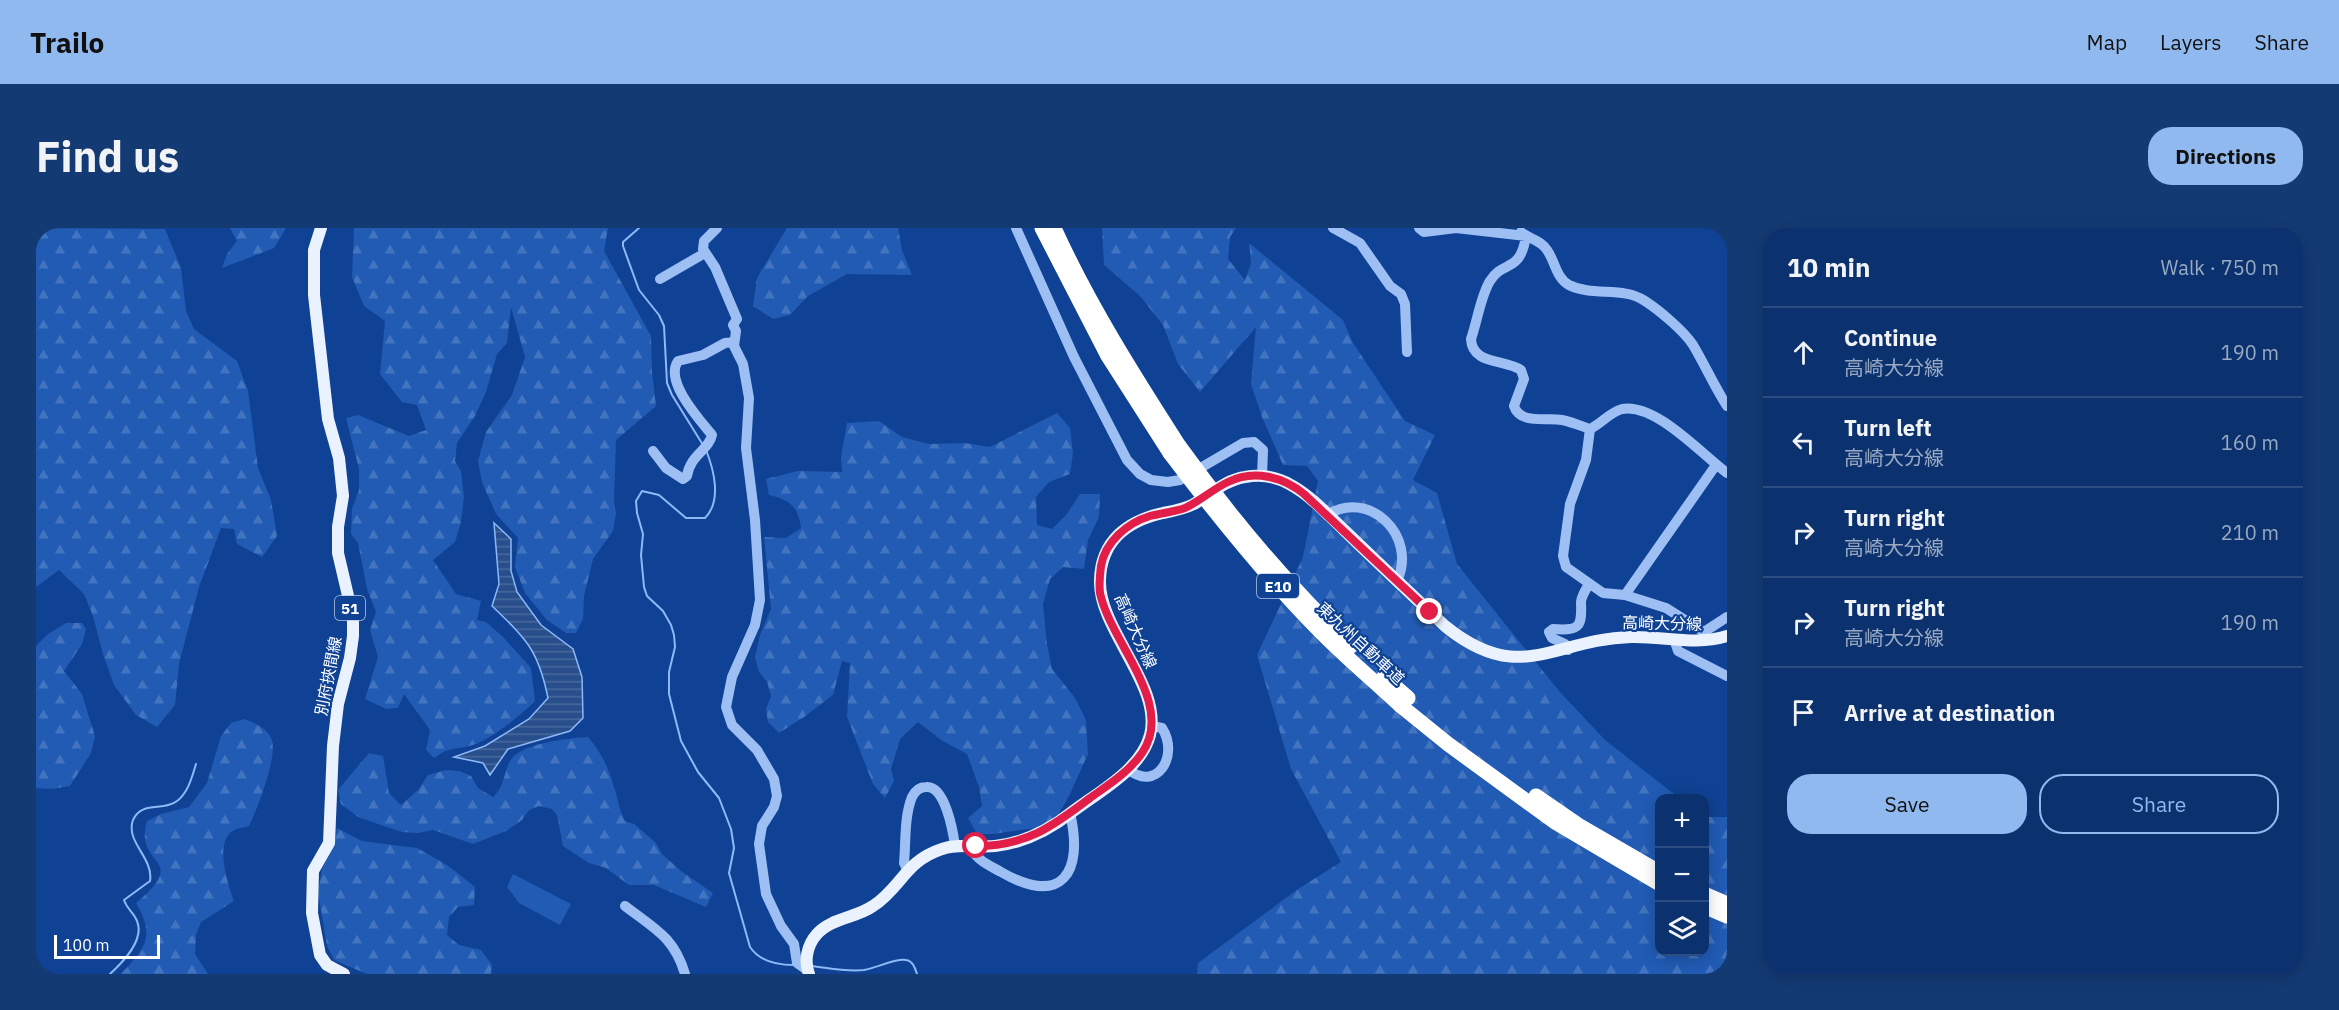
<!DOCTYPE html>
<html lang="en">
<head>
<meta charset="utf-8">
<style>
  :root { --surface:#0b326f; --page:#143a74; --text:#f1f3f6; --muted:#9aaac3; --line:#2b4d82; --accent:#90b9f0 }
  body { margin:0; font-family:"IBM Plex Sans","Noto Sans JP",sans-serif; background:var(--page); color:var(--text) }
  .controls { position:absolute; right:18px; bottom:18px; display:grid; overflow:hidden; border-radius:12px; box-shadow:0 3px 15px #0003 }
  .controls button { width:54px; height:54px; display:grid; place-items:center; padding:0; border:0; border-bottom:2px solid var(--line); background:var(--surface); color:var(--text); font:30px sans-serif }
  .scale { position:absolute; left:18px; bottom:15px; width:106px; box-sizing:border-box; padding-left:6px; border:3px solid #fff; border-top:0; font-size:16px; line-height:21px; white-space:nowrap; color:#fff; -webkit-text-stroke:4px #0f4294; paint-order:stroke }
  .stop { position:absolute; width:18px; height:18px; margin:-14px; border:4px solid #e11d48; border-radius:50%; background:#fff }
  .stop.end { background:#e11d48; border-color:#fff; box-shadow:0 2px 6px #0008 }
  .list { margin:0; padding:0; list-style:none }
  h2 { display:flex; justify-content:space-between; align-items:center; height:78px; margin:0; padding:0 24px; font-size:26px }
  h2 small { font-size:20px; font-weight:400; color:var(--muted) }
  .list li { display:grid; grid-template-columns:39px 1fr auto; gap:18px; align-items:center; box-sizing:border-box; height:90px; padding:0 24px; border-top:2px solid var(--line) }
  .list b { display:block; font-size:22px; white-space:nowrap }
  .list p { margin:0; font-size:20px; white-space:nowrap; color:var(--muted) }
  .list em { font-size:20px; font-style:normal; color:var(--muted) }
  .actions { display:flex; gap:12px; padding:18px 24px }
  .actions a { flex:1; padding:14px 0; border:2px solid var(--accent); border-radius:24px; text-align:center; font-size:21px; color:var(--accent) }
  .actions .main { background:var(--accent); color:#111 }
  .icon { flex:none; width:33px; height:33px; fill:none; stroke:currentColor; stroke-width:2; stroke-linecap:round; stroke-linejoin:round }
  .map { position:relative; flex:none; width:1691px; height:746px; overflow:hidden; border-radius:24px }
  header { display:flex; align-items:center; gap:36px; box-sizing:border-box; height:84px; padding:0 30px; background:var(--accent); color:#111 }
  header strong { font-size:28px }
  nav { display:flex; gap:33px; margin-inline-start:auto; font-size:21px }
  .intro { display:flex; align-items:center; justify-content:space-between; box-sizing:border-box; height:144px; padding:0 36px }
  h1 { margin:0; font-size:42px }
  .button { padding:15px 27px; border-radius:24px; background:var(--accent); color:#111; font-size:21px; font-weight:700 }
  main { display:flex; gap:36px; padding:0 36px }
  aside { flex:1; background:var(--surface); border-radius:24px; box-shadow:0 3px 15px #0003 }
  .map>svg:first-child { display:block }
  .grass { fill:#215bb4 }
  .forest { fill:url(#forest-firs) }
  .water { fill:url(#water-rules); stroke:#8eb9f8; stroke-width:1.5 }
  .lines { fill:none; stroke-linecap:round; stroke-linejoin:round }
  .stream { stroke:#8eb9f8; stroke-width:2 }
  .minor { stroke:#9dbff4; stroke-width:10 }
  .major { stroke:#eaf1ff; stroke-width:12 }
  .highway { stroke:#fff; stroke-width:15 }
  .highway-bridge { stroke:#fff; stroke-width:15 }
  .route { stroke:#e11d48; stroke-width:8 }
  .labels { text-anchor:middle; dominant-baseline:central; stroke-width:4.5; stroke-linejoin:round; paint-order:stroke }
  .shield { fill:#0f4294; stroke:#b7c6df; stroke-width:1.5 }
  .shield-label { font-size:15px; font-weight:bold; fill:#fff }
  .street-label { font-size:16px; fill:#fff; stroke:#0f4294 }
</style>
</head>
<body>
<header>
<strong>Trailo</strong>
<nav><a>Map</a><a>Layers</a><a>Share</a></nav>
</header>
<div class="intro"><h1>Find us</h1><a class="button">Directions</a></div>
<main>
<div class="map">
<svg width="1691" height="746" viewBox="0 0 1691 746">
  <defs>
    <pattern id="forest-firs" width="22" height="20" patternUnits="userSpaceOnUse" patternTransform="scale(1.5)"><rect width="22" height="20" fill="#215bb4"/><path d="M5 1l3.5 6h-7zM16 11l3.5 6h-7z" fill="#4274bf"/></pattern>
    <pattern id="water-rules" width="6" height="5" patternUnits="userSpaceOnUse" patternTransform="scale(1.5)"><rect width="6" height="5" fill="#294e8c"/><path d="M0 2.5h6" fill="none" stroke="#49699d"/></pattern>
  </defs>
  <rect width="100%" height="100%" fill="#0f4294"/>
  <!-- grass -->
  <polygon class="grass" points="477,646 535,676 524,697 483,675 471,659"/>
  <!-- forest -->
  <g class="forest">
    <polygon points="0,0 129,1 145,40 150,83 158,101 201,133 212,163 222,240 235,272 241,308 226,329 201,316 198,301 185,300 163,359 143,436 139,477 121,499 100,487 78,457 67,426 57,388 48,366 23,342 0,359"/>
    <polygon points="194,0 250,0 238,20 186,40 191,26 201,13"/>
    <path d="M 318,0 L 572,0 L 568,23 L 615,108 L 616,143 L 620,178 L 580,212 L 578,273 L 580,285 L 577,303 L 557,331 L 548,368 L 547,391 L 540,405 L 530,405 L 511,392 L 489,365 L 479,339 L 482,310 L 460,286 L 446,254 L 442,233 L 450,204 L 476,167 L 489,129 L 475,79 L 471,115 L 461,126 L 450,164 L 439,188 L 421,215 L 419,233 L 425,243 L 428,269 L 425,294 L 419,314 L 397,332 L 420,366 L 445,373 L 441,392 L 450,394 L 467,409 L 495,440 L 499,473 C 486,486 455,512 437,517 C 420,522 414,518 398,530 L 390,522 L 394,502 L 368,466 L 362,480 L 350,481 L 329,471 L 342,429 L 334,402 L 340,384 L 331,361 L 322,315 L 315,306 L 316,281 L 323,262 L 323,241 L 310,190 L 322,187 L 373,208 L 390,202 L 381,177 L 366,174 L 344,146 L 349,93 L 328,78 L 316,49 Z"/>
    <polygon points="751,0 862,0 866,22 876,47 811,46 772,68 754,87 737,91 717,78 721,50"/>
    <polygon points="1066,0 1200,0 1194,9 1192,31 1209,52 1215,35 1213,15 1307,92 1317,115 1369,193 1399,207 1377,252 1401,265 1421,336 1523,463 1569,512 1643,570 1624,570 1624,724 1668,724 1669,589 1691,589 1691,746 1161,746 1162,735 1262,661 1305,634 1255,541 1221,427 1267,329 1282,253 1271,238 1247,237 1226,189 1215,156 1220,99 1164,164 1142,136 1127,97 1104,68 1068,37"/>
    <path d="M 1021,185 L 1034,200 L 1037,225 L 1034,246 L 1013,254 L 1000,269 L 1001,297 L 1016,301 L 1031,286 L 1044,266 L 1064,266 L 1063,289 L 1052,312 L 1048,341 L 1027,339 L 1014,351 L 1007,376 L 1011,416 L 1016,441 L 1039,470 L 1050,492 L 1052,526 L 1034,566 L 1023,585 L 1006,599 L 957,606 L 941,606 L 932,590 L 946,578 L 943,559 L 931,526 L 905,512 L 882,494 L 864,511 L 855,541 L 858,553 L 849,570 L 837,556 L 811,489 L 814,435 L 806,433 L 797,467 L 768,489 L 743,505 L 732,494 L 730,481 L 735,468 L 731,454 L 723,444 L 719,429 L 724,407 L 735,381 L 728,309 L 750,310 L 765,300 C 762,278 754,272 733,267 L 730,251 L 762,243 L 806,244 L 805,229 L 811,195 L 843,193 L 866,209 L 893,216 L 928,215 L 954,219 Z"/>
    <polygon points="30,395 46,395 50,401 46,416 28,443 46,466 59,508 55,525 34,558 16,561 0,560 0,418 12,406"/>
    <path d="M 208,491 C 219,495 233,501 236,513 C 241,530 221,582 213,598 C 207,600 200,600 195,604 C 179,618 192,657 198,673 L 165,694 L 160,707 L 159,726 L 172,746 L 85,746 C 109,720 120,709 100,675 C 156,628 97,640 111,593 L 125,586 L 153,579 L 171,555 L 185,508 L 195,495 Z"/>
    <path d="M 552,509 C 564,523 572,538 577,556 C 582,569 582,580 589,593 L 598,596 L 620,615 L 626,626 L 645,643 L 677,665 L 670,679 L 618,657 L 593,657 L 570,640 L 553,635 L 527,618 L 521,587 L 516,581 L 503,578 L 493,582 L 486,592 L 470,603 L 437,616 L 397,602 L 382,605 L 366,604 L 348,598 L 322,589 L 305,576 L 302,562 L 333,525 L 347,528 L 353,565 L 365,577 L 382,562 L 392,547 L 410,542 L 423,543 L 435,548 L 442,560 L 457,569 C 468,559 467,548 473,535 C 481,515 533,510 552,509 Z"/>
    <polygon points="301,600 326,613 381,620 411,637 439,659 438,677 422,679 413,689 411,707 423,717 445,722 456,737 455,746 331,746 298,732 291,718 282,664 286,641 298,618"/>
  </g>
  <!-- water -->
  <path class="water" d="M 458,295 L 475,311 L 475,343 L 481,364 L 505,397 L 537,421 L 546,449 L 547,490 L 534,503 L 472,521 L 454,547 L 447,535 L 418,529 L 449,518 L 493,491 L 512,470 C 502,421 490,411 456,378 L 463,356 Z"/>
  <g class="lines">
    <!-- stream -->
    <g class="stream">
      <polyline points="603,0 587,14 587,18 603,62 623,87 628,98 631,155 636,167 667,217"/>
      <path d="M 670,222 C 678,242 686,273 669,290 L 650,290 L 623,267 L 606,263 L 600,273 L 601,285 L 607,306 L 605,327 L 608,359 L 611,368 L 627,383 L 635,397 L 638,407 L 639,419 L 633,444 L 633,466 L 645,513 L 662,544 L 683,570 L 695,601 L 698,620 L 693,645 L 714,719 C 724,734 741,737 758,737"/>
      <path d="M 775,738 C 793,740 810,744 828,742 C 841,740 859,730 870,732 C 877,733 879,740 881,746"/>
      <path d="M 74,746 C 87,734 109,712 101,693 C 98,685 91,681 88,672 L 114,653 C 118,630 89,614 97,592 C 106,572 127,584 141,573 C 152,565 156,549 160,536"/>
    </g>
    <!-- minor -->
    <g class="minor">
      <polyline points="681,0 668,13 667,21 679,39 701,91 697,97 700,103 698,118 707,136 713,170 710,220 719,292 724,372 719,397 696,449 690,479 696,497 721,522 738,551 741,568 738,579 726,598 723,616 730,666 745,698 758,716 761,735 771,742"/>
      <polyline points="980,0 1038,129 1091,232 1104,246 1115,252 1132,254 1144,252 1207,215 1218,214 1227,222 1226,248"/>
      <polyline points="1297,0 1324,15 1354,58 1365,66 1369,76 1371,124"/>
      <path d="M 1383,0 L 1388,4 L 1420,0 L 1490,8 C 1484,46 1468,31 1454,53 C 1445,67 1441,94 1435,111 C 1436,137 1469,131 1485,142 L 1488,151 L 1478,178 C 1484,197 1511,189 1526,192 C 1536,194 1545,198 1554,201 C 1565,196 1574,184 1586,181 C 1620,175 1665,226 1691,245"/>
      <path d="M 1485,4 C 1493,11 1505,12 1511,22 C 1519,33 1520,50 1533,57 C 1557,69 1587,58 1609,73 C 1623,82 1648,103 1657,117 C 1669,137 1678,158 1691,178"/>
      <polyline points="624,51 669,25"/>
      <polyline points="1554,201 1550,232 1534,276 1527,328 1530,339 1567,365 1589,367 1630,380 1668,404 1671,412"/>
      <path d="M 617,223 L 630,240 L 647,251 L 651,248 C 654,227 673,222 676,207 C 663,191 628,153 642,133 L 667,127 L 689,115 L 698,114"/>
      <path d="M 1291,287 C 1333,260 1382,308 1361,353"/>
      <polyline points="1589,367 1680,237"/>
      <polyline points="1668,404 1691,389"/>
      <polyline points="1638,411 1642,423 1691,448"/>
      <path d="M 1532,422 L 1529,416 L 1516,410 L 1513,404 L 1517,401 C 1544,403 1546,399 1545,374 C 1545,369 1550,361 1553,356"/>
      <path d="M 1092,541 C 1120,565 1144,528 1126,500 L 1116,498"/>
      <path d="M 933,618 C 942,633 951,636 965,644 C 1026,679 1048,645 1034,585"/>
      <path d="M 871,641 L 868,635 C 870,614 868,589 876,569 C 879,563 883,559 890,559 C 909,557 917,603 919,618"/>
      <path d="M 589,678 C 619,701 638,709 649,746"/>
    </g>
    <!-- major -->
    <g class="major">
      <polyline points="285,0 278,22 278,67 292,191 303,230 307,268 302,299 302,325 317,389 317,408 314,430 302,476 297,518 293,615 277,643 276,685 284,727 291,737 308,746"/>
      <path d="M 773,746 C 768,733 771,717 781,706 C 795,690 820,690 837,678 C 865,660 869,633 906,621 C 923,615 941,620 959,618 C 988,615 1013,602 1036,584 C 1062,564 1105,542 1114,507 C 1127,458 1062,401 1064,352 C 1065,313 1091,293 1127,285 C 1138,283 1148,281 1158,276 C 1175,266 1189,252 1209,249 C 1225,246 1242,249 1255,257 C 1275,268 1292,287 1308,302 C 1341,334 1375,366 1409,398 C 1484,459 1518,411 1595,409 C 1627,408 1661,418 1691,408"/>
    </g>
    <!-- highway -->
    <g class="highway">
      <polyline points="1006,0 1072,128 1134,225"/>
      <path d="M 1018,0 C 1053,77 1098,148 1143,218"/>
      <polyline points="1365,478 1412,516 1519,594 1624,656"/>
      <polyline points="1500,568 1542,597 1623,644"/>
      <polyline points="1668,666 1691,676"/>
      <polyline points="1668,678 1691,688"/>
    </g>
    <!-- highway-bridge -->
    <g class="highway-bridge">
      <path d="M 1143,218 C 1195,290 1251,357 1315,418"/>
      <path d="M 1134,225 C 1180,286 1227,345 1281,400 C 1307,427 1337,452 1365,478"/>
      <polyline points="1348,449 1372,470"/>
    </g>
  </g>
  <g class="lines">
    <!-- route -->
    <path class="route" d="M 940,618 C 990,618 1016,599 1054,570 C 1072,557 1093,544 1106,525 C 1140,476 1074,414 1064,365 C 1063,357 1064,346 1065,338 C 1069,314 1091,295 1114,288 C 1125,285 1138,284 1149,280 C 1164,273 1177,261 1192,254 C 1218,241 1247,249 1268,266 L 1394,384"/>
  </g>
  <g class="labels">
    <!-- shield labels -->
    <g class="shield">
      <rect x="1221" y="346" width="42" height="24" rx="4.5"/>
      <rect x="299" y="368" width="30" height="24" rx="4.5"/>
    </g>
    <g class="shield-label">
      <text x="1242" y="358">E10</text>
      <text x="314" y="380">51</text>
    </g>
    <!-- street labels -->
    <g class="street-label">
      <text transform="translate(1626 395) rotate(1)">高崎大分線</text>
      <text transform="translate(1100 403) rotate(66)">高崎大分線</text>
      <text transform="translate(1325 415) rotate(43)">東九州自動車道</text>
      <text transform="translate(292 448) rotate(-79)">別府挾間線</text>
    </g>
  </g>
</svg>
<div class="controls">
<button>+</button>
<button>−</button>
<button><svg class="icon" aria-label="layers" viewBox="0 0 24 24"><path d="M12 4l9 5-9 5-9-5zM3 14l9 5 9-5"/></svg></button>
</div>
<div class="scale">100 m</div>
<div class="stop" style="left:940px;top:618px"></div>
<div class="stop end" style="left:1394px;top:384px"></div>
</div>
<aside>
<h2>10 min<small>Walk · 750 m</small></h2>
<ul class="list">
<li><svg class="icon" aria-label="ahead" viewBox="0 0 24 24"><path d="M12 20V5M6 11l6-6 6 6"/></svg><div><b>Continue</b><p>高崎大分線</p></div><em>190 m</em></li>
<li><svg class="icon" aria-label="left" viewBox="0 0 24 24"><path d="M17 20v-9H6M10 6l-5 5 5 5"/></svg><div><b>Turn left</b><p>高崎大分線</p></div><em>160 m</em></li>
<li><svg class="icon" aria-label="right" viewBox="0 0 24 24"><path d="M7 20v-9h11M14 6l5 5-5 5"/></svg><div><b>Turn right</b><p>高崎大分線</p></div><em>210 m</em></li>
<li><svg class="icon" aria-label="right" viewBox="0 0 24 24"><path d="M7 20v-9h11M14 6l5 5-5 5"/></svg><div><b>Turn right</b><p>高崎大分線</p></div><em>190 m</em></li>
<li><svg class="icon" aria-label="arrive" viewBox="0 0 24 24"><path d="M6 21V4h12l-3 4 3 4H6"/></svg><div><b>Arrive at destination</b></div></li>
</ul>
<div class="actions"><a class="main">Save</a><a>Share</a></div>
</aside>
</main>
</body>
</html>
